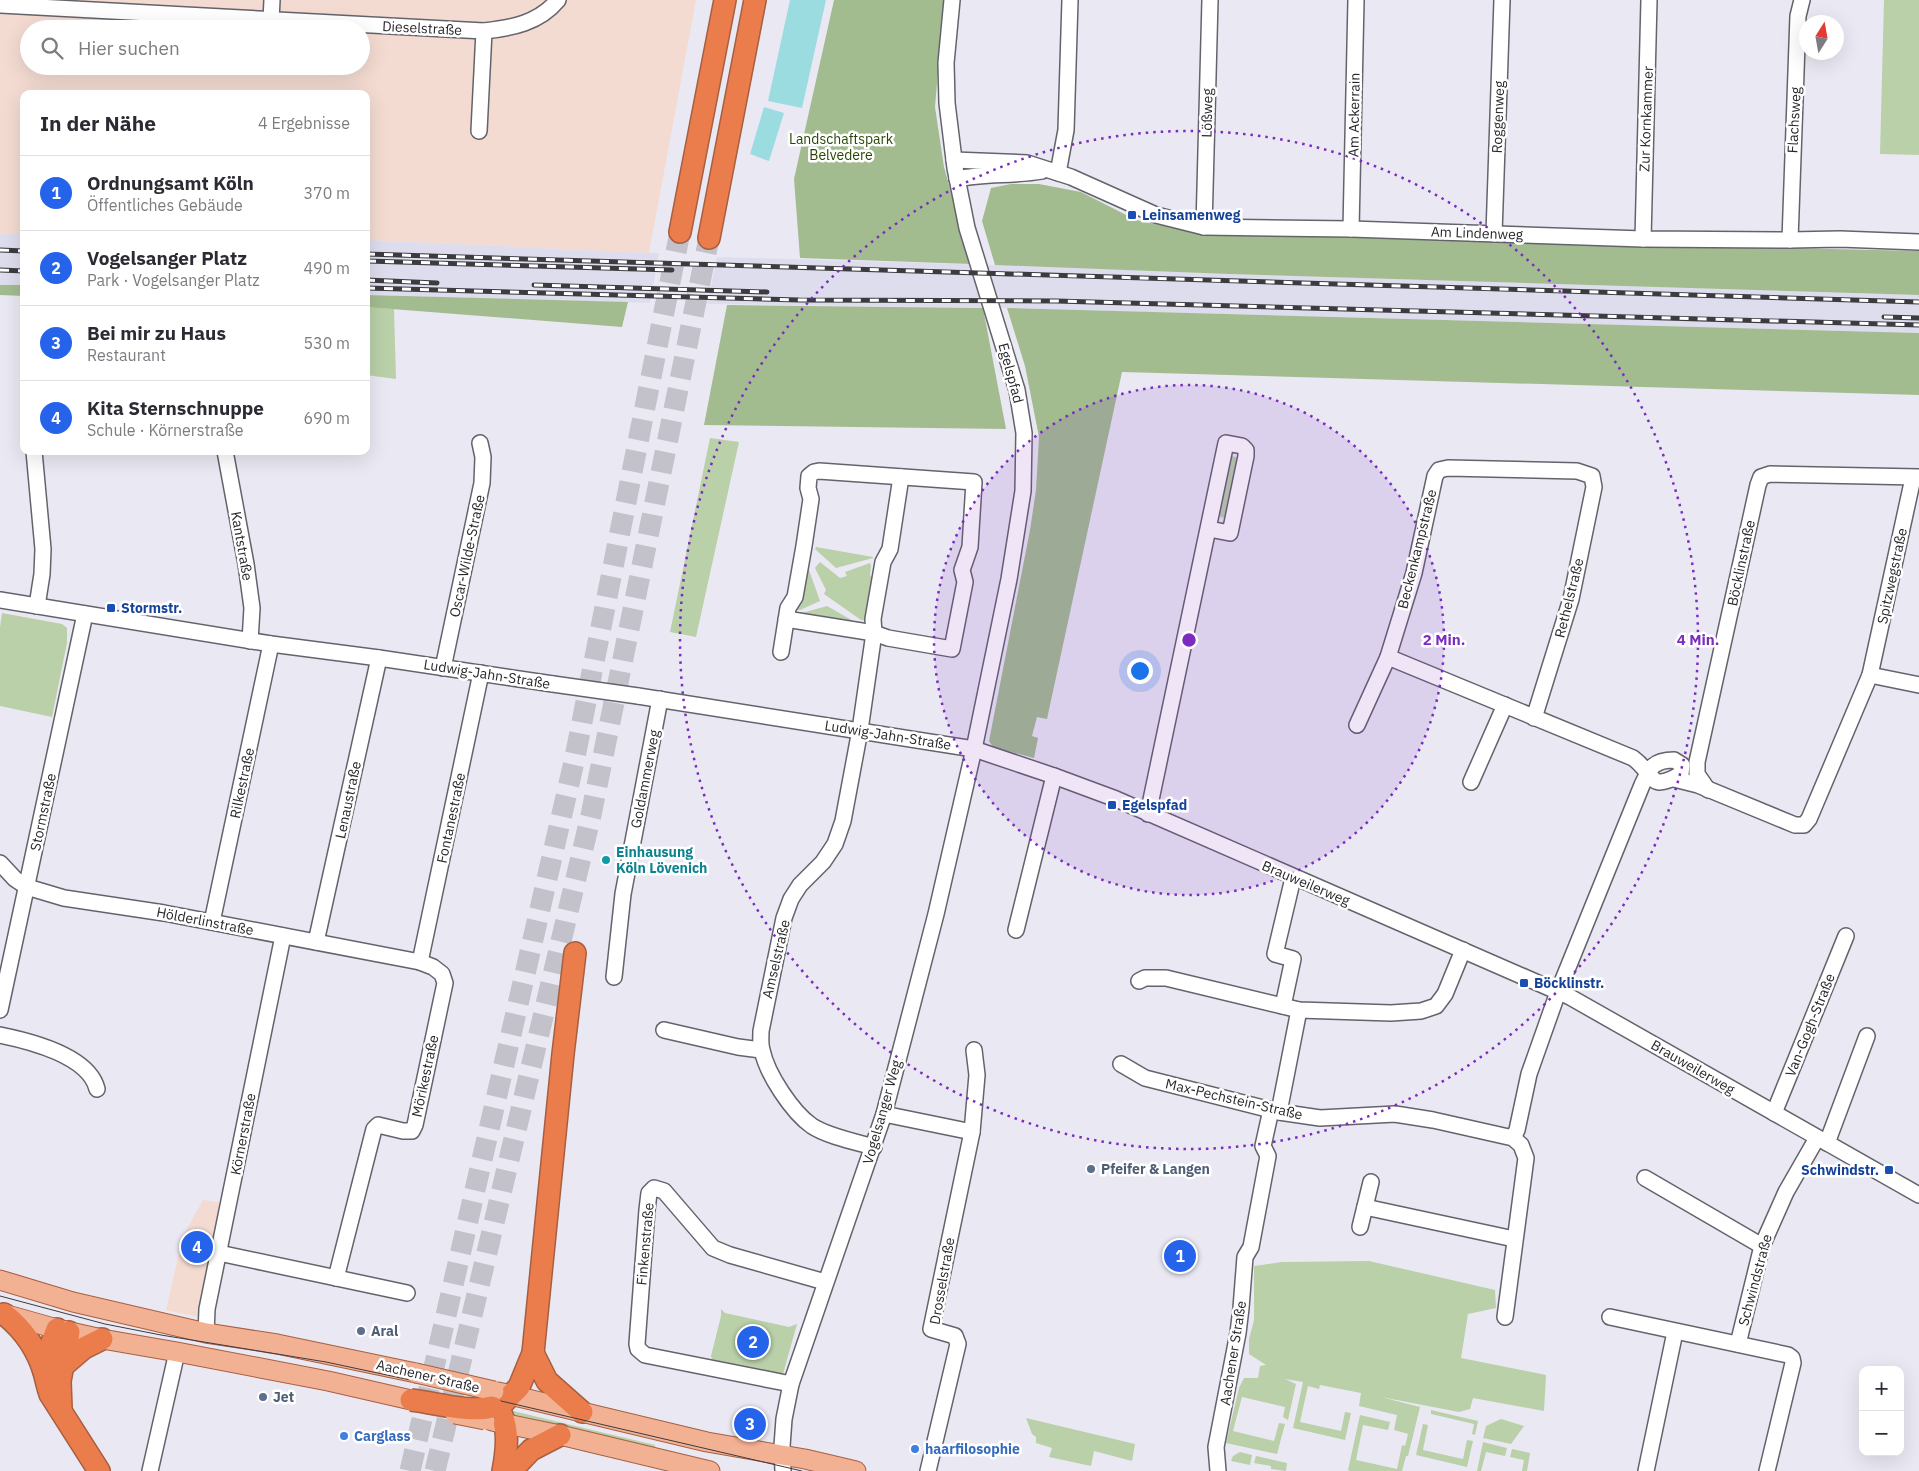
<!DOCTYPE html>
<html lang="de">
<head>
<meta charset="utf-8">
<style>
  :root { --surface:#fff; --page:#f7f7f7; --text:#2b2b33; --muted:#7c7c81; --line:#e1e1e2; --accent:#2563eb }
  body { margin:0; font-family:"IBM Plex Sans",sans-serif; background:var(--page); color:var(--text) }
  .controls { position:absolute; right:15px; bottom:15px; display:grid; overflow:hidden; border-radius:10px; box-shadow:0 5px 20px #0002 }
  .controls button { width:45px; height:45px; display:grid; place-items:center; padding:0; border:0; border-bottom:1px solid var(--line); background:var(--surface); color:var(--text); font:25px sans-serif }
  .compass { position:absolute; left:1799px; top:15px; width:45px; height:45px; border-radius:50%; background:var(--surface); box-shadow:0 5px 20px #0002; rotate:11deg }
  .you { position:absolute; left:1139px; top:670px; width:18px; height:18px; margin:-12px; border:4px solid #fff; border-radius:50%; background:#1a73e8; box-shadow:0 0 0 8px #1a73e833 }
  .badge { display:grid; place-items:center; width:32px; height:32px; border-radius:50%; background:var(--accent); color:#fff; font-size:16px; font-weight:700 }
  .pin { position:absolute; translate:-50% -50%; border:2px solid #fff; box-shadow:0 1px 5px #0006 }
  .list { margin:0; padding:0; list-style:none }
  h2 { display:flex; justify-content:space-between; align-items:center; height:65px; margin:0; padding:0 20px; font-size:21px }
  h2 small { font-size:16px; font-weight:400; color:var(--muted) }
  .list li { display:grid; grid-template-columns:32px 1fr auto; gap:15px; align-items:center; box-sizing:border-box; height:75px; padding:0 20px; border-top:1px solid var(--line) }
  .list b { display:block; font-size:19px; white-space:nowrap }
  .list p { margin:0; font-size:16px; white-space:nowrap; color:var(--muted) }
  .list em { font-size:16px; font-style:normal; color:var(--muted) }
  .icon { flex:none; width:28px; height:28px; fill:none; stroke:currentColor; stroke-width:2; stroke-linecap:round; stroke-linejoin:round }
  .map { position:relative; flex:none; width:1919px; height:1471px; overflow:hidden }
  .search { position:absolute; background:var(--surface); box-shadow:0 5px 20px #0002; left:20px; top:20px; width:350px; height:55px; display:flex; align-items:center; gap:12px; box-sizing:border-box; padding:0 18px; border-radius:28px; color:var(--muted); font-size:19px }
  .panel { position:absolute; background:var(--surface); box-shadow:0 5px 20px #0002; left:20px; top:90px; width:350px; height:365px; border-radius:10px }
  .map>svg:first-child { display:block }
  .commercial { fill:#f3dbd1; fill-rule:evenodd }
  .built { fill:#deddee }
  .education { fill:#f3dbd2 }
  .green { fill:#b9d0a9 }
  .forest { fill:#a2bc90 }
  .water { fill:#9adce0 }
  .lines { fill:none; stroke-linecap:round; stroke-linejoin:round }
  .highway-tunnel { stroke:#c3c2cb; stroke-width:21; stroke-dasharray:21 11; stroke-linecap:butt }
  .minor-casing { stroke:#64636c; stroke-width:18 }
  .major-casing { stroke:#a75f41; stroke-width:21 }
  .highway-casing { stroke:#a75f41; stroke-width:24 }
  .minor { stroke:#fff; stroke-width:15 }
  .major { stroke:#f3b194; stroke-width:19 }
  .highway { stroke:#eb7d4c; stroke-width:21 }
  .tram { stroke:#3c3b40; stroke-width:1 }
  .rail-casing { stroke:#3c3b40; stroke-width:5 }
  .rail { stroke:#fff; stroke-width:3; stroke-dasharray:9; stroke-linecap:butt }
  .minor-bridge-casing { stroke:#64636c; stroke-width:18; stroke-linecap:butt }
  .major-bridge-casing { stroke:#a75f41; stroke-width:21; stroke-linecap:butt }
  .highway-bridge-casing { stroke:#a75f41; stroke-width:24; stroke-linecap:butt }
  .minor-bridge { stroke:#fff; stroke-width:15 }
  .major-bridge { stroke:#f3b194; stroke-width:19 }
  .highway-bridge { stroke:#eb7d4c; stroke-width:21 }
  .ring { fill:none; stroke:#7b2cbf; stroke-width:2.5; stroke-dasharray:2.5 5 }
  .transit-dot { fill:#1a4fb4; stroke:#fff; stroke-width:2 }
  .culture-dot { fill:#0f9aa8; stroke:#fff; stroke-width:2 }
  .service-dot { fill:#5c6f8a; stroke:#fff; stroke-width:2 }
  .shop-dot { fill:#3f7fe0; stroke:#fff; stroke-width:2 }
  .labels { text-anchor:middle; dominant-baseline:central; stroke-width:5; stroke-linejoin:round; paint-order:stroke }
  .street-label { font-size:14px; fill:#28282c; stroke:#fff }
  .park-label { font-size:14px; fill:#294704; stroke:#fff }
  .transit-label { font-size:14px; font-weight:bold; fill:#164399; stroke:#fff; text-anchor:start }
  .culture-label { font-size:14px; font-weight:bold; fill:#0d838f; stroke:#fff; text-anchor:start }
  .service-label { font-size:14px; font-weight:bold; fill:#4e5e75; stroke:#fff; text-anchor:start }
  .shop-label { font-size:14px; font-weight:bold; fill:#366cbe; stroke:#fff; text-anchor:start }
  .centre { fill:#7b2cbf; stroke:#fff; stroke-width:2.5 }
  .ring-label { font-size:15px; text-anchor:middle; font-weight:bold; fill:#7b2cbf; stroke:#fff; stroke-width:5; stroke-linejoin:round; paint-order:stroke }
</style>
</head>
<body>
<div class="map">
<svg width="1919" height="1471" viewBox="0 0 1919 1471">
  <rect width="100%" height="100%" fill="#eae9f3"/>
  <!-- commercial -->
  <path class="commercial" d="M 0,0 L 696,0 L 649,253 L 366,240 L 366,94 L 24,94 L 24,234 L 0,234 ZM 29,29 L 361,29 L 361,66 L 29,66 Z"/>
  <!-- built -->
  <g class="built">
    <rect x="0" y="234" width="24" height="51"/>
    <polygon points="366,240 649,253 659,253 650,303 366,295"/>
    <polygon points="717,257 1061,267 1229,274 1919,295 1919,333 1007,308 707,304"/>
  </g>
  <!-- education -->
  <polygon class="education" points="203,1200 222,1203 198,1317 166,1310 183,1236"/>
  <!-- green -->
  <g class="green">
    <polygon points="1884,0 1919,0 1919,155 1880,154"/>
    <polygon points="366,307 394,309 396,379 366,375"/>
    <polygon points="710,438 739,442 696,637 670,632"/>
    <polygon points="1232,456 1238,458 1226,516 1223,518 1218,515 1230,458"/>
    <polygon points="816,547 873,557 873,558 836,568 815,549"/>
    <polygon points="805,559 820,601 800,610 797,610"/>
    <polygon points="820,562 840,578 847,576 845,572 870,563 871,566 870,576 877,577 869,621 861,620 824,594 826,590 815,568"/>
    <polygon points="827,606 855,622 855,624 802,616 802,613"/>
    <polygon points="2,613 62,624 67,628 67,643 52,717 0,706 0,627"/>
    <polygon points="1369,1261 1495,1290 1496,1308 1468,1314 1461,1358 1546,1375 1544,1411 1473,1398 1470,1409 1459,1412 1381,1397 1420,1407 1408,1456 1406,1456 1402,1471 1350,1471 1348,1470 1360,1415 1390,1422 1388,1430 1363,1425 1356,1460 1397,1469 1402,1445 1405,1446 1408,1434 1394,1430 1397,1415 1359,1406 1361,1393 1320,1385 1319,1389 1308,1386 1300,1422 1341,1431 1345,1412 1351,1413 1345,1440 1293,1428 1303,1382 1285,1379 1296,1384 1288,1420 1283,1417 1285,1407 1242,1397 1233,1431 1274,1441 1279,1423 1285,1424 1277,1454 1226,1443 1239,1388 1244,1378 1258,1378 1260,1366 1266,1365 1249,1354 1249,1339 1254,1320 1254,1266 1282,1262"/>
    <polygon points="721,1309 725,1313 789,1327 797,1324 783,1374 780,1376 712,1360 711,1356 721,1316"/>
    <polygon points="509,1410 655,1445 655,1448 634,1446 512,1420"/>
    <polygon points="1431,1410 1478,1421 1475,1435 1472,1434 1474,1424 1431,1414"/>
    <polygon points="1026,1418 1135,1444 1132,1461 1094,1451 1091,1466 1049,1457 1052,1448 1036,1443 1036,1437 1032,1434"/>
    <polygon points="1501,1419 1524,1426 1511,1444 1483,1438 1486,1426"/>
    <polygon points="1423,1424 1428,1425 1423,1450 1463,1459 1467,1440 1473,1441 1467,1467 1416,1455"/>
    <polygon points="1483,1442 1507,1448 1505,1456 1486,1452 1481,1471 1477,1471"/>
    <polygon points="1512,1449 1530,1453 1527,1471 1522,1471 1524,1460 1510,1457"/>
    <polygon points="1240,1452 1252,1455 1250,1465 1231,1461 1233,1456"/>
    <polygon points="1256,1456 1287,1463 1286,1471 1271,1469 1271,1466 1254,1463"/>
  </g>
  <!-- forest -->
  <g class="forest">
    <polygon points="834,0 944,0 935,107 944,167 971,264 800,258 794,179"/>
    <polygon points="1011,184 1039,184 1081,192 1136,220 1203,234 1919,251 1919,295 1229,274 995,265 982,221 991,188"/>
    <polygon points="0,285 24,285 24,296 0,295"/>
    <polygon points="366,295 628,302 622,327 366,307"/>
    <polygon points="727,305 983,308 1006,429 704,425"/>
    <polygon points="1007,308 1919,333 1919,395 1122,372 1047,719 1037,717 1032,736 1038,738 1034,758 993,747 989,741 1030,530 1036,490 1039,437 1025,366"/>
  </g>
  <!-- water -->
  <g class="water">
    <polygon points="790,0 826,0 802,108 768,101"/>
    <polygon points="764,107 784,113 769,161 750,154"/>
  </g>
  <g class="lines">
    <!-- highway-tunnel -->
    <g class="highway-tunnel">
      <polyline points="410,1471 574,762 680,232"/>
      <polyline points="435,1471 591,815 709,238"/>
    </g>
    <!-- minor casing -->
    <g class="minor-casing">
      <g id="minor">
        <path d="M 0,5 L 484,31 C 512,28 539,23 558,0"/>
        <polyline points="271,20 272,0"/>
        <polyline points="479,131 484,31"/>
        <polyline points="954,160 1027,163 1071,177 1156,215 1204,227 1351,229 1643,239 1790,240 1840,239 1919,242"/>
        <polyline points="1058,173 1066,130 1070,0"/>
        <path d="M 957,179 C 985,173 1014,176 1042,171"/>
        <polyline points="1204,227 1210,0"/>
        <polyline points="1351,229 1356,0"/>
        <polyline points="1494,234 1502,0"/>
        <polyline points="1643,239 1649,0"/>
        <polyline points="1790,240 1798,16 1802,0"/>
        <polyline points="34,451 43,549 42,574 37,606"/>
        <polyline points="225,451 246,564 252,608 250,641"/>
        <polyline points="0,600 271,644 379,658 553,684"/>
        <polyline points="781,652 788,608 795,597 804,546 811,499 808,488 809,476 814,472 819,471 974,482 970,547 962,570 965,582 952,649 888,638 874,633 786,619"/>
        <path d="M 1388,657 L 1633,758 C 1655,774 1648,793 1681,774 L 1682,765 L 1674,760 C 1653,760 1650,768 1642,785 L 1558,992 L 1529,1074 L 1517,1130 L 1513,1138"/>
        <polyline points="443,668 482,483 483,457 480,443"/>
        <polyline points="1870,675 1919,685"/>
        <polyline points="638,696 974,749 1054,776 1116,799 1570,997 1919,1195"/>
        <polyline points="1357,725 1388,657 1414,573 1435,476 1439,470 1448,468 1577,471 1592,476 1594,487 1571,599 1534,718"/>
        <polyline points="1674,779 1698,785 1795,825 1804,825 1809,819 1870,675 1913,478"/>
        <polyline points="1471,782 1505,705"/>
        <polyline points="1708,790 1697,774 1697,762 1758,485 1761,477 1770,474 1919,477"/>
        <polyline points="1148,814 1226,443 1242,446 1246,450 1246,456 1230,533 1209,529"/>
        <polyline points="0,863 15,879 27,887 64,898 164,913 420,962 433,967 442,974 445,983 415,1125 412,1131 403,1131 378,1125 374,1129 336,1278"/>
        <polyline points="212,922 271,644"/>
        <polyline points="1016,930 1054,776"/>
        <polyline points="316,942 379,658"/>
        <polyline points="420,962 481,673"/>
        <polyline points="614,977 623,894 660,699"/>
        <polyline points="1139,981 1145,978 1166,978 1299,1010 1391,1013 1421,1011 1436,1006 1445,994 1463,950"/>
        <polyline points="1283,1006 1293,959 1275,954 1293,878"/>
        <polyline points="0,1010 85,614"/>
        <polyline points="664,1030 738,1047 761,1050"/>
        <path d="M 0,1035 C 30,1041 89,1056 97,1089"/>
        <polyline points="1121,1064 1145,1078 1279,1112 1320,1118 1395,1114 1433,1120 1513,1138 1521,1145 1526,1158 1505,1317"/>
        <polyline points="1279,1112 1299,1010"/>
        <polyline points="1774,1113 1846,936"/>
        <polyline points="884,1114 972,1132"/>
        <polyline points="1827,1143 1867,1036"/>
        <path d="M 874,1147 C 856,1142 827,1136 812,1126 C 792,1112 767,1074 762,1050 C 760,1044 761,1037 761,1031 L 784,918 L 791,899 L 800,885 L 823,862 L 835,844 L 843,821 L 860,730 L 874,633 L 873,619 L 883,562 L 890,549 L 901,477"/>
        <polyline points="1645,1178 1762,1246"/>
        <polyline points="1365,1207 1514,1239"/>
        <polyline points="1360,1227 1371,1182"/>
        <polyline points="219,1253 407,1293"/>
        <polyline points="1610,1317 1788,1355 1792,1358 1793,1363 1767,1471"/>
        <polyline points="206,1333 207,1309 283,936"/>
        <polyline points="1738,1344 1762,1246 1786,1192 1817,1138"/>
        <polyline points="791,1384 645,1355 638,1349 637,1344 647,1210 649,1193 654,1188 664,1191 713,1248 730,1255 825,1282"/>
        <polyline points="150,1471 177,1352"/>
        <polyline points="783,1471 782,1446 784,1419 791,1384 884,1114 936,914 974,749 1009,579 1023,491 1024,433 1017,390 967,228 955,168 947,103 946,63 952,0"/>
        <polyline points="928,1471 958,1344 955,1336 931,1329 972,1132 977,1075 974,1050"/>
        <polyline points="1218,1471 1216,1447 1238,1333 1241,1308 1245,1257 1251,1247 1268,1156 1263,1146 1271,1110"/>
        <polyline points="1646,1471 1675,1332"/>
      </g>
    </g>
    <!-- major casing -->
    <g class="major-casing">
      <g id="major">
        <polyline points="0,1280 73,1302 206,1333 277,1344 416,1373"/>
        <polyline points="4,1314 57,1329 102,1339 177,1352 328,1381 411,1400"/>
        <polyline points="498,1392 707,1442 805,1459 856,1471"/>
        <polyline points="492,1421 560,1435 710,1471"/>
      </g>
    </g>
    <!-- highway casing -->
    <g class="highway-casing">
      <g id="highway">
        <polyline points="680,232 725,0"/>
        <polyline points="709,238 755,0"/>
        <path d="M 4,1314 C 23,1329 37,1349 44,1372 C 46,1379 47,1386 50,1394 L 99,1471"/>
        <polyline points="533,1353 547,1381 582,1412"/>
        <polyline points="63,1366 84,1348 102,1339"/>
        <polyline points="44,1371 46,1358 57,1329"/>
        <path d="M 490,1393 C 509,1420 509,1440 503,1471"/>
        <polyline points="492,1407 505,1401 519,1387 533,1353 563,1054 575,953"/>
        <polyline points="61,1408 60,1381 69,1332"/>
        <polyline points="511,1471 531,1450 560,1435"/>
      </g>
    </g>
    <!-- minor -->
    <use href="#minor" class="minor"/>
    <!-- major -->
    <use href="#major" class="major"/>
    <!-- highway -->
    <use href="#highway" class="highway"/>
    <!-- tram -->
    <polyline class="tram" points="0,1296 105,1324 161,1335 326,1362 415,1381 802,1471"/>
    <!-- rail casing -->
    <g class="rail-casing">
      <g id="rail">
        <polyline points="0,250 24,251"/>
        <polyline points="366,254 1919,302"/>
        <polyline points="367,261 672,270"/>
        <polyline points="0,270 24,271"/>
        <polyline points="366,280 437,283"/>
        <polyline points="534,285 767,292"/>
        <polyline points="366,288 799,300 1056,301 1919,325"/>
        <polyline points="1884,317 1919,318"/>
      </g>
    </g>
    <!-- rail -->
    <use href="#rail" class="rail"/>
    <!-- minor-bridge casing -->
    <g class="minor-bridge-casing">
      <polyline id="minor-bridge" points="553,684 638,696"/>
    </g>
    <!-- major-bridge casing -->
    <g class="major-bridge-casing">
      <g id="major-bridge">
        <polyline points="416,1373 494,1391"/>
        <polyline points="455,1414 485,1420"/>
      </g>
    </g>
    <!-- highway-bridge casing -->
    <g class="highway-bridge-casing">
      <path id="highway-bridge" d="M 411,1400 C 437,1403 468,1413 492,1407"/>
    </g>
    <!-- minor-bridge -->
    <use href="#minor-bridge" class="minor-bridge"/>
    <!-- major-bridge -->
    <use href="#major-bridge" class="major-bridge"/>
    <!-- highway-bridge -->
    <use href="#highway-bridge" class="highway-bridge"/>
  </g>
  <!-- distance rings -->
  <circle cx="1189" cy="640" r="255" fill="#7b2cbf" fill-opacity=".12"/>
  <g class="ring">
    <circle cx="1189" cy="640" r="255"/>
    <circle cx="1189" cy="640" r="509"/>
  </g>
  <!-- markers -->
  <g class="transit-dot">
    <rect x="1127" y="210" width="10" height="10" rx="2.5"/>
    <rect x="106" y="603" width="10" height="10" rx="2.5"/>
    <rect x="1107" y="800" width="10" height="10" rx="2.5"/>
    <rect x="1519" y="978" width="10" height="10" rx="2.5"/>
    <rect x="1884" y="1165" width="10" height="10" rx="2.5"/>
  </g>
  <circle class="culture-dot" cx="606" cy="860" r="5"/>
  <g class="service-dot">
    <circle cx="1091" cy="1169" r="5"/>
    <circle cx="361" cy="1331" r="5"/>
    <circle cx="263" cy="1397" r="5"/>
  </g>
  <g class="shop-dot">
    <circle cx="344" cy="1436" r="5"/>
    <circle cx="915" cy="1449" r="5"/>
  </g>
  <g class="labels">
    <!-- street labels -->
    <g class="street-label">
      <text transform="translate(422 28) rotate(3)">Dieselstraße</text>
      <text transform="translate(1207 113) rotate(-89)">Lößweg</text>
      <text transform="translate(1354 115) rotate(-89)">Am Ackerrain</text>
      <text transform="translate(1498 117) rotate(-88)">Roggenweg</text>
      <text transform="translate(1646 119) rotate(-88)">Zur Kornkammer</text>
      <text transform="translate(1794 120) rotate(-87)">Flachsweg</text>
      <text transform="translate(1477 233) rotate(2)">Am Lindenweg</text>
      <text transform="translate(1011 373) rotate(75)">Egelspfad</text>
      <text transform="translate(242 546) rotate(80)">Kantstraße</text>
      <text transform="translate(1417 549) rotate(-76)">Beckenkampstraße</text>
      <text transform="translate(467 556) rotate(-78)">Oscar-Wilde-Straße</text>
      <text transform="translate(1741 563) rotate(-78)">Böcklinstraße</text>
      <text transform="translate(1892 576) rotate(-78)">Spitzwegstraße</text>
      <text transform="translate(1569 598) rotate(-76)">Rethelstraße</text>
      <text transform="translate(487 674) rotate(9)">Ludwig-Jahn-Straße</text>
      <text transform="translate(888 735) rotate(9)">Ludwig-Jahn-Straße</text>
      <text transform="translate(645 779) rotate(-79)">Goldammerweg</text>
      <text transform="translate(242 783) rotate(-78)">Rilkestraße</text>
      <text transform="translate(348 800) rotate(-78)">Lenaustraße</text>
      <text transform="translate(43 812) rotate(-78)">Stormstraße</text>
      <text transform="translate(451 818) rotate(-78)">Fontanestraße</text>
      <text transform="translate(1306 883) rotate(23)">Brauweilerweg</text>
      <text transform="translate(205 921) rotate(11)">Hölderlinstraße</text>
      <text transform="translate(776 959) rotate(-77)">Amselstraße</text>
      <text transform="translate(1810 1025) rotate(-68)">Van-Gogh-Straße</text>
      <text transform="translate(1693 1067) rotate(30)">Brauweilerweg</text>
      <text transform="translate(425 1076) rotate(-78)">Mörikestraße</text>
      <text transform="translate(1234 1099) rotate(13)">Max-Pechstein-Straße</text>
      <text transform="translate(882 1112) rotate(-74)">Vogelsanger Weg</text>
      <text transform="translate(243 1134) rotate(-79)">Körnerstraße</text>
      <text transform="translate(645 1244) rotate(-85)">Finkenstraße</text>
      <text transform="translate(1755 1280) rotate(-75)">Schwindstraße</text>
      <text transform="translate(942 1281) rotate(-80)">Drosselstraße</text>
      <text transform="translate(1233 1353) rotate(-81)">Aachener Straße</text>
      <text transform="translate(428 1376) rotate(13)">Aachener Straße</text>
    </g>
    <!-- park labels -->
    <g class="park-label">
      <text x="841" y="139">Landschaftspark<tspan x="841" dy="16">Belvedere</tspan></text>
    </g>
    <!-- transit labels -->
    <g class="transit-label">
      <text x="1142" y="215">Leinsamenweg</text>
      <text x="121" y="608">Stormstr.</text>
      <text x="1122" y="805">Egelspfad</text>
      <text x="1534" y="983">Böcklinstr.</text>
      <text x="1879" y="1170" text-anchor="end">Schwindstr.</text>
    </g>
    <!-- culture labels -->
    <g class="culture-label">
      <text x="616" y="852">Einhausung<tspan x="616" dy="16">Köln Lövenich</tspan></text>
    </g>
    <!-- service labels -->
    <g class="service-label">
      <text x="1101" y="1169">Pfeifer &amp; Langen</text>
      <text x="371" y="1331">Aral</text>
      <text x="273" y="1397">Jet</text>
    </g>
    <!-- shop labels -->
    <g class="shop-label">
      <text x="354" y="1436">Carglass</text>
      <text x="925" y="1449">haarfilosophie</text>
    </g>
  </g>
  <circle cx="1189" cy="640" r="8" class="centre"/>
  <g class="ring-label">
    <text x="1444" y="645">2 Min.</text>
    <text x="1698" y="645">4 Min.</text>
  </g>
</svg>
<div class="controls">
<button>+</button>
<button>−</button>
</div>
<svg class="compass" viewBox="-18 -18 36 36"><path d="M0-13l5 13h-10z" fill="#e53935"/><path d="M0 13l5-13h-10z" fill="#7c7c81"/></svg>
<div class="you"></div>
<div class="pin badge" style="left:1180px;top:1256px">1</div>
<div class="pin badge" style="left:753px;top:1342px">2</div>
<div class="pin badge" style="left:750px;top:1424px">3</div>
<div class="pin badge" style="left:197px;top:1247px">4</div>
<div class="search"><svg class="icon" aria-label="search" viewBox="0 0 24 24"><circle cx="10" cy="10" r="6"/><path d="M15 15l6 6"/></svg>Hier suchen</div>
<section class="panel">
<h2>In der Nähe<small>4 Ergebnisse</small></h2>
<ul class="list">
<li><span class="badge">1</span><div><b>Ordnungsamt Köln</b><p>Öffentliches Gebäude</p></div><em>370 m</em></li>
<li><span class="badge">2</span><div><b>Vogelsanger Platz</b><p>Park · Vogelsanger Platz</p></div><em>490 m</em></li>
<li><span class="badge">3</span><div><b>Bei mir zu Haus</b><p>Restaurant</p></div><em>530 m</em></li>
<li><span class="badge">4</span><div><b>Kita Sternschnuppe</b><p>Schule · Körnerstraße</p></div><em>690 m</em></li>
</ul>
</section>
</div>
</body>
</html>
